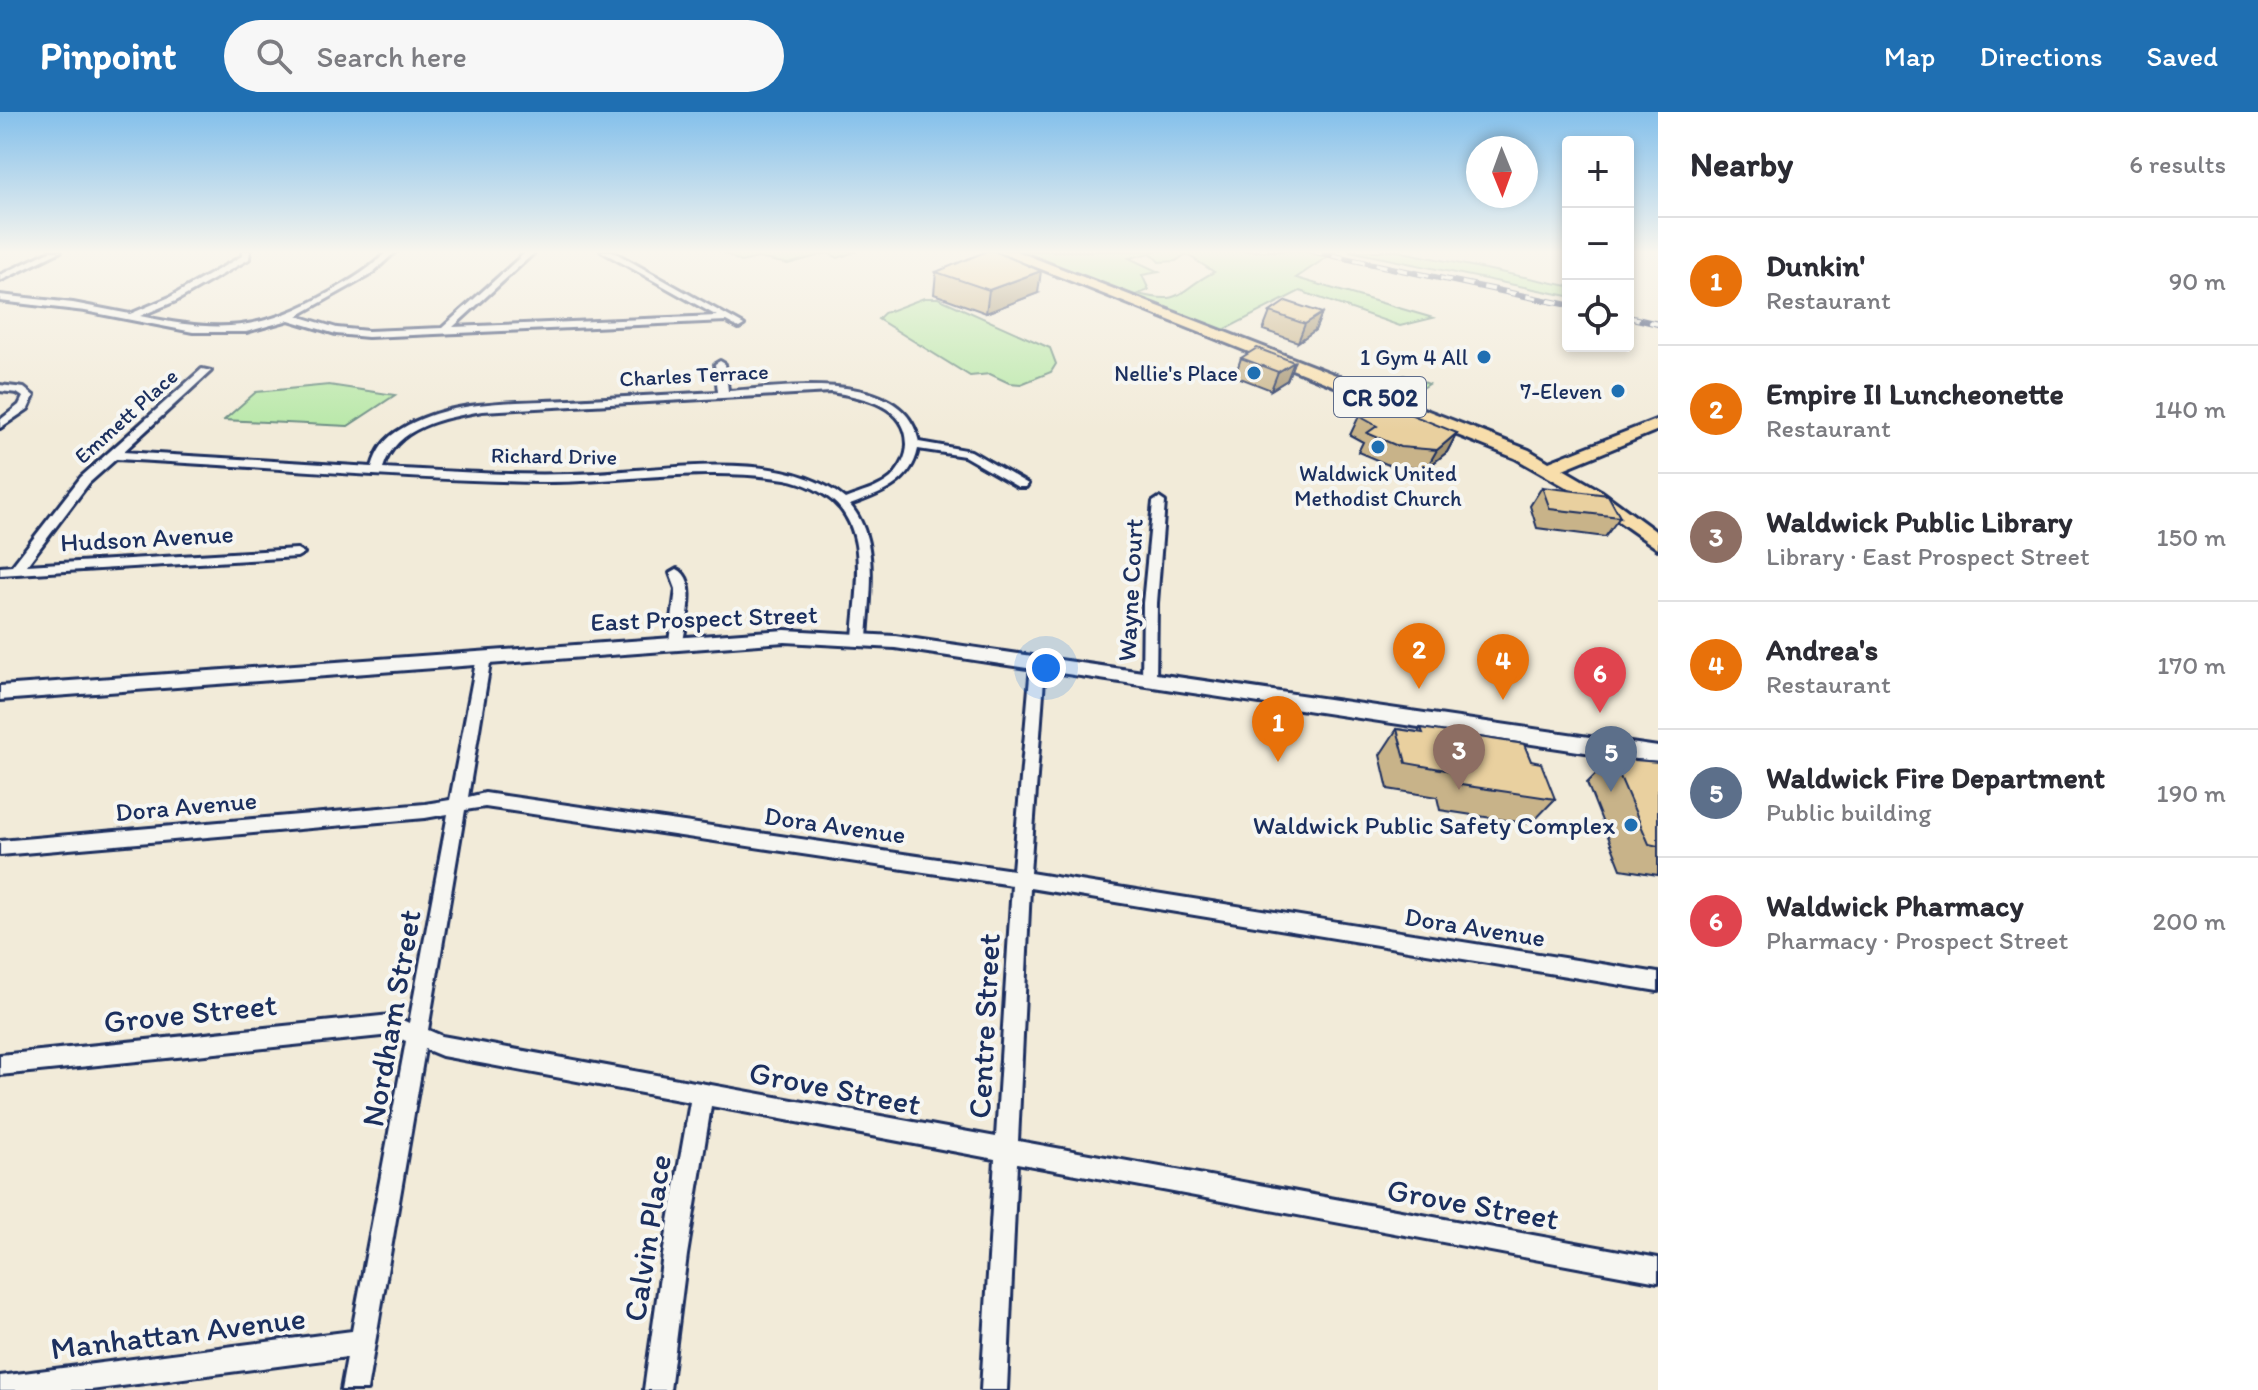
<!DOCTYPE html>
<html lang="en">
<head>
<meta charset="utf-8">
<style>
  :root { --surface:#fff; --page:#f7f7f7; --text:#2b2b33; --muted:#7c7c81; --line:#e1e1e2; --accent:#1f6fb2 }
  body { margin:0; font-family:Itim,sans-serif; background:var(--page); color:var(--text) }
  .controls { position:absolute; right:24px; top:24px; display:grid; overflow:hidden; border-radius:8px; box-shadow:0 4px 12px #0003 }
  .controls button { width:72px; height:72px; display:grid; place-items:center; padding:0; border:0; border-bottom:2px solid var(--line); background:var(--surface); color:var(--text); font:40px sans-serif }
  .compass { position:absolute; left:1466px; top:24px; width:72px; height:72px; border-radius:50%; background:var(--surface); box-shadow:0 4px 12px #0003; rotate:179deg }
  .you { position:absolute; left:1046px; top:556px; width:28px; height:28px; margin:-20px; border:6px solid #fff; border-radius:50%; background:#1a73e8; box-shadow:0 0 0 12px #1a73e833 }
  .badge { display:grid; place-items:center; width:52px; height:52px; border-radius:50%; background:var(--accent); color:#fff; font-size:26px; font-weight:700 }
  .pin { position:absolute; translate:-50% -66px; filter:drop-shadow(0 2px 4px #0008) }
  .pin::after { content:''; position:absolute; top:42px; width:28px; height:24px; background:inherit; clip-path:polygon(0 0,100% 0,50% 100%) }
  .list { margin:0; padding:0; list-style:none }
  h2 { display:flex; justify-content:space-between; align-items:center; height:104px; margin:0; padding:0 32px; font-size:34px }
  h2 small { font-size:26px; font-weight:400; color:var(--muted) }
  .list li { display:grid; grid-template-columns:52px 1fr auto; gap:24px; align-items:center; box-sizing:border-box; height:128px; padding:0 32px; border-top:2px solid var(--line) }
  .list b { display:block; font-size:30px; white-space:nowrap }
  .list p { margin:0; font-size:26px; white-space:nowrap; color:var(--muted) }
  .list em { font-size:26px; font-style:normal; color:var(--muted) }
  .icon { flex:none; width:44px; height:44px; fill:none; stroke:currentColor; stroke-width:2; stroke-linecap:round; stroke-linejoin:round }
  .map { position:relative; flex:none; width:1658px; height:1278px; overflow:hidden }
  header { display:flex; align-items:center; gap:48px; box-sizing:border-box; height:112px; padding:0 40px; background:var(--accent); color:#fff }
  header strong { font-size:38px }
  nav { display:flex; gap:44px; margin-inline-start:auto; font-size:28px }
  .search { width:560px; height:72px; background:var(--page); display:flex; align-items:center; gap:20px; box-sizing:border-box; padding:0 28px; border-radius:44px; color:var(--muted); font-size:30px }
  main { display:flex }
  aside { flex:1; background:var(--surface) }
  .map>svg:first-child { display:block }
  .green { fill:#b8e8a8; stroke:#6a8c83; stroke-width:2; fill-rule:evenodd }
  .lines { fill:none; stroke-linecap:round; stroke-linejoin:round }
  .minor-casing { stroke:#1b2f5e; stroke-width:6 }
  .tertiary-casing { stroke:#1b2f5e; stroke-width:6 }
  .primary-casing { stroke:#1b2f5e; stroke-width:6 }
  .minor { fill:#f6f6f2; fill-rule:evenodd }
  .tertiary { fill:#f6f6f2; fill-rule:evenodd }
  .primary { fill:#f8deab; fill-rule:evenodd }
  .rail-casing { stroke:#1b2f5e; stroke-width:6 }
  .rail { stroke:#f6f6f2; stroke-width:4; stroke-dasharray:11; stroke-linecap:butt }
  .wall { fill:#c8b389; stroke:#1b2f5e; stroke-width:2 }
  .shaded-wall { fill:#a3926f; stroke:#1b2f5e; stroke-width:2 }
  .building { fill:#e9d09f; stroke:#1b2f5e; stroke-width:2 }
  .poi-dot { fill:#1f6fb2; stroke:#f6f6f2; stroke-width:3 }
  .labels { text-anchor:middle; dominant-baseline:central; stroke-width:8; stroke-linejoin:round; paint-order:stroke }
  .far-poi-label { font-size:22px; fill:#1b2f5e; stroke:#f6f6f2; text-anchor:end }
  .far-street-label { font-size:22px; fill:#1b2f5e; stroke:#f6f6f2 }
  .shield { fill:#f6f6f2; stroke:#5d6b8a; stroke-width:2 }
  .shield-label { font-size:24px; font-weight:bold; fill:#1b2f5e }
  .street-label { font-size:26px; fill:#1b2f5e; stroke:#f6f6f2 }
  .poi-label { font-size:26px; fill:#1b2f5e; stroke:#f6f6f2; text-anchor:end }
  .near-street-label { font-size:32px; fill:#1b2f5e; stroke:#f6f6f2 }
</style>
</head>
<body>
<header>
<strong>Pinpoint</strong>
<div class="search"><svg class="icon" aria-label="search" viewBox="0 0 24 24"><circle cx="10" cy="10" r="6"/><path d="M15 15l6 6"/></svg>Search here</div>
<nav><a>Map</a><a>Directions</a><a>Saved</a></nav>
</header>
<main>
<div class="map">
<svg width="1658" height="1278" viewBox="0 0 1658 1278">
  <rect width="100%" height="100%" fill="#f2ebd9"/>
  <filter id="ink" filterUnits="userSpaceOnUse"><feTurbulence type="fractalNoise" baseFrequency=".0125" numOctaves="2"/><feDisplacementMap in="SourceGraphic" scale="16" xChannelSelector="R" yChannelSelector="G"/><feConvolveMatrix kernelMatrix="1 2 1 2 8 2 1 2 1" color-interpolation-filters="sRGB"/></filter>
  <g filter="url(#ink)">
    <!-- green -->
    <g class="green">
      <polygon points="720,139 857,139 838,146 828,141 788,152 758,146 741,150"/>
      <path d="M 1012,139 L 1336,139 L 1296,166 L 1433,206 L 1400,214 L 1300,179 L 1220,220 ZM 1151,141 L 1159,150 L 1176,149 L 1186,142 L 1214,160 C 1177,178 1185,194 1138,182 L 1149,178 L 1142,163 L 1159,160 L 1129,146 Z"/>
      <polygon points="1349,139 1398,139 1568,174 1568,184"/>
      <polygon points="924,186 938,186 1050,236 1056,252 1051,260 1021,272 1009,271 990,262 970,264 878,207 884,201"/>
      <polygon points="1381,263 1393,269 1404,263 1429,272 1405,287 1365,273"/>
      <polygon points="329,273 395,283 348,314 224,308 256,280"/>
    </g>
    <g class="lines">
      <!-- minor casing -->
      <g class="minor-casing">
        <g id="minor">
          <polygon points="50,139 61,139 0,169 0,163"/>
          <path d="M 242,139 L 250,139 L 249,147 L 176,189 L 140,204 C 221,221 259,220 332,179 C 351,168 372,156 387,139 L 396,139 L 370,163 L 297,204 L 337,216 L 368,219 L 442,216 L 527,139 L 536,139 L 453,215 L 717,204 L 601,139 L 612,139 L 744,213 L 739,216 L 726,209 L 368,225 L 336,222 L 289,208 L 246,220 L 193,220 L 85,199 L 0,189 L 0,183 L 73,191 L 130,202 L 170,185 L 242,144 Z"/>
          <path d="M 720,249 L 725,252 L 728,279 C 784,276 904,255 919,330 L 971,339 L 1028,372 L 1026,375 L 1018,375 L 964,344 L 918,337 C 911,372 880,382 850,393 C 881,429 869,485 867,528 L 860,533 L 853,528 C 855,484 871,422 833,389 C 817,376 797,368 778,366 C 701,355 623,370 547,370 C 403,368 259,354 116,347 L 89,371 L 27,453 L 297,437 L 304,441 L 297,445 L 0,463 L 0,455 L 12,454 L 81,365 L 202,257 L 211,259 L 123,340 L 372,355 C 377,338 385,326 401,317 C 450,287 514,291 570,288 C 619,285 668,283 718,280 L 715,252 ZM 831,280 C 862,285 907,293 907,332 C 907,345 900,357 891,366 C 878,377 860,381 845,387 C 778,332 653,361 572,362 C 509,364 446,359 383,356 C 396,314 444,306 482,299 Z"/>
          <polygon points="0,273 24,276 34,284 28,297 0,316 0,308 19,293 23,285 17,281 0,279"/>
          <polygon points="1159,386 1165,390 1157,491 1156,569 1149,574 1142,569 1143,491 1153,390"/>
          <path d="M 677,457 C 699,467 686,510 683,530 L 676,535 L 669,530 L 676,477 L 670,461 Z"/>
          <path d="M 484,540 L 491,545 L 468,685 L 485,681 L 1013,758 L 1031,553 L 1038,548 L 1045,553 L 1030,761 L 1658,861 L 1658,879 L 1030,776 L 1018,1029 L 1658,1146 L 1658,1170 L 1017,1051 L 1007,1278 L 981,1278 L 995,1047 L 711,994 L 687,1143 L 670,1278 L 644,1278 L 663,1143 L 690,990 L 442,944 L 425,937 L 367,1278 L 341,1278 L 347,1245 L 91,1278 L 0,1278 L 0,1264 L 352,1219 L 406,929 L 391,923 L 0,963 L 0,943 L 391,903 L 409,911 L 448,702 L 425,706 L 0,743 L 0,729 L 425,692 L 450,688 L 477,545 ZM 485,695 L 1012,773 L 996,1025 L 442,924 L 428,918 L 465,698 Z"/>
        </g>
      </g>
      <!-- tertiary casing -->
      <g class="tertiary-casing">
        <polygon id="tertiary" points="785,518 895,524 1658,635 1658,651 895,536 785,530 0,588 0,574"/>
      </g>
      <!-- primary casing -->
      <g class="primary-casing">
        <polygon id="primary" points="996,139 1016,139 1529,338 1549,350 1658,307 1658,318 1563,357 1601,379 1658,421 1658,437 1587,387 1515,346"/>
      </g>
      <!-- minor -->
      <use href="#minor" class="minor"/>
      <!-- tertiary -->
      <use href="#tertiary" class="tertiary"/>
      <!-- primary -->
      <use href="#primary" class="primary"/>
      <!-- rail casing -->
      <g class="rail-casing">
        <g id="rail">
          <polyline points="1311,139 1568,193"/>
          <polyline points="1628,205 1658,212"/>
        </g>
      </g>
      <!-- rail -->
      <use href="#rail" class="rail"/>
    </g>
    <!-- wall -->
    <g class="wall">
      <polygon points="936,160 1038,181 986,201 934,182"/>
      <polygon points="1270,200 1322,201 1315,218 1298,230 1263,218"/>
      <polygon points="1241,246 1294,250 1287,268 1271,278 1235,264"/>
      <polygon points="1359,304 1457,321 1447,340 1426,357 1391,354 1358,340 1363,330 1350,323"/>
      <polygon points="1542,375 1620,405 1605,425 1537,416 1530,394"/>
      <polygon points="1421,616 1531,649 1555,687 1531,712 1440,698 1437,685 1388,677 1380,643 1397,617 1418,620"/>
      <polygon points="1612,646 1658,650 1658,763 1621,757 1587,671"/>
    </g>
    <!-- shaded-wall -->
    <g class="shaded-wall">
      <polygon points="1041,159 1038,181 986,201 989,178"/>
      <polygon points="1322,201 1315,218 1298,230 1305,212"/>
      <polygon points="1294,250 1287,268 1271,278 1278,260"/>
      <polygon points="1457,321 1447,340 1426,357 1437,338"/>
    </g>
    <!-- building -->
    <g class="building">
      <polygon points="987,139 994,139 1041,159 989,178 936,160"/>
      <polygon points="1286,189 1322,201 1305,212 1270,200"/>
      <polygon points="1257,236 1294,250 1278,260 1241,246"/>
      <polygon points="1380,290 1457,321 1437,338 1400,335 1367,321 1377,314 1359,304"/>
      <polygon points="1542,375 1608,383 1620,405 1550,397"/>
      <polygon points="1421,616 1524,632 1531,649 1541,651 1555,687 1461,673 1457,660 1406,651 1397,617 1423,621"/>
      <polygon points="1612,646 1658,650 1658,734 1649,732"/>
    </g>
  </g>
  <!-- sky -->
  <linearGradient id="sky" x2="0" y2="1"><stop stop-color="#84c0eb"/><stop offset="0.44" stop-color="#f9f6ee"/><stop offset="1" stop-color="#f9f6ee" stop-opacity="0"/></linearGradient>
  <rect width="1658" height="318" fill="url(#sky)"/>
  <!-- markers -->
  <g class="poi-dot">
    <circle cx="1484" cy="245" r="8"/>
    <circle cx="1254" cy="261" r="8"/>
    <circle cx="1618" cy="279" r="8"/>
    <circle cx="1378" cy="335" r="8"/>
    <circle cx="1631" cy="713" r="8"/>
  </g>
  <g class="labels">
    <!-- far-poi labels -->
    <g class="far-poi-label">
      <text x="1468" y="245">1 Gym 4 All</text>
      <text x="1238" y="261">Nellie's Place</text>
      <text x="1602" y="279">7-Eleven</text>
      <text x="1378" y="361" text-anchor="middle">Waldwick United<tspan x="1378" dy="25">Methodist Church</tspan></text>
    </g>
    <!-- far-street labels -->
    <g class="far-street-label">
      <text transform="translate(694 263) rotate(-3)">Charles Terrace</text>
      <text transform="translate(126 304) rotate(-42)">Emmett Place</text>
      <text transform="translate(554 344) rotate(1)">Richard Drive</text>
    </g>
    <!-- shield labels -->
    <rect class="shield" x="1334" y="265" width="92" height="40" rx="6"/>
    <g class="shield-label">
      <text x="1380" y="285">CR 502</text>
    </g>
    <!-- street labels -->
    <g class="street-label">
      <text transform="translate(147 426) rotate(-3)">Hudson Avenue</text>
      <text transform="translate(1130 478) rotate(-87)">Wayne Court</text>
      <text transform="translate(704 506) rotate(-2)">East Prospect Street</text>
      <text transform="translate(186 694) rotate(-5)">Dora Avenue</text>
      <text transform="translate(835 713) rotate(8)">Dora Avenue</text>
      <text transform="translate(1475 815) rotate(9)">Dora Avenue</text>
    </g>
    <!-- poi labels -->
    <g class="poi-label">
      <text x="1615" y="713">Waldwick Public Safety Complex</text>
    </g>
    <!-- near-street labels -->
    <g class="near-street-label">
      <text transform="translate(190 901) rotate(-6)">Grove Street</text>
      <text transform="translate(391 906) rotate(-80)">Nordham Street</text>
      <text transform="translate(984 914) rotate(-87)">Centre Street</text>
      <text transform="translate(835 976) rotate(11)">Grove Street</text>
      <text transform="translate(1473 1092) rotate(10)">Grove Street</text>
      <text transform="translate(647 1126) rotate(-81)">Calvin Place</text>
      <text transform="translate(178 1221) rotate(-7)">Manhattan Avenue</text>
    </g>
  </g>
</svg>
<div class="controls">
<button>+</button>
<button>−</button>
<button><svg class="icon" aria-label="locate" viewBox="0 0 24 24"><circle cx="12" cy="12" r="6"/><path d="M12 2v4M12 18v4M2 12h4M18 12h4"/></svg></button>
</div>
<svg class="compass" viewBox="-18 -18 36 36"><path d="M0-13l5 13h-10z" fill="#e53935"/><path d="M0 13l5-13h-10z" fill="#7c7c81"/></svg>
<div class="you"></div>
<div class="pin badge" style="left:1278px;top:650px;background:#e8710a">1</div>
<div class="pin badge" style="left:1419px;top:577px;background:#e8710a">2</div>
<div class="pin badge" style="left:1459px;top:678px;background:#8d6e63">3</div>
<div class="pin badge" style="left:1503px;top:588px;background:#e8710a">4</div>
<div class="pin badge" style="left:1611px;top:680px;background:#5c6f8a">5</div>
<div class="pin badge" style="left:1600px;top:601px;background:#e0444e">6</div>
</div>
<aside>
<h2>Nearby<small>6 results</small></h2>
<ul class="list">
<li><span class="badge" style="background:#e8710a">1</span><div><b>Dunkin'</b><p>Restaurant</p></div><em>90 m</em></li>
<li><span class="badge" style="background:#e8710a">2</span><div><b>Empire II Luncheonette</b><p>Restaurant</p></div><em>140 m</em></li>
<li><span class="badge" style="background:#8d6e63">3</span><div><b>Waldwick Public Library</b><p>Library · East Prospect Street</p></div><em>150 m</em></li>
<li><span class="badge" style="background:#e8710a">4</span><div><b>Andrea's</b><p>Restaurant</p></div><em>170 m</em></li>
<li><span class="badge" style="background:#5c6f8a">5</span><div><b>Waldwick Fire Department</b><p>Public building</p></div><em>190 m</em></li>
<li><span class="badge" style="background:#e0444e">6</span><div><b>Waldwick Pharmacy</b><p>Pharmacy · Prospect Street</p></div><em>200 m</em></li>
</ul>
</aside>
</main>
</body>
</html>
